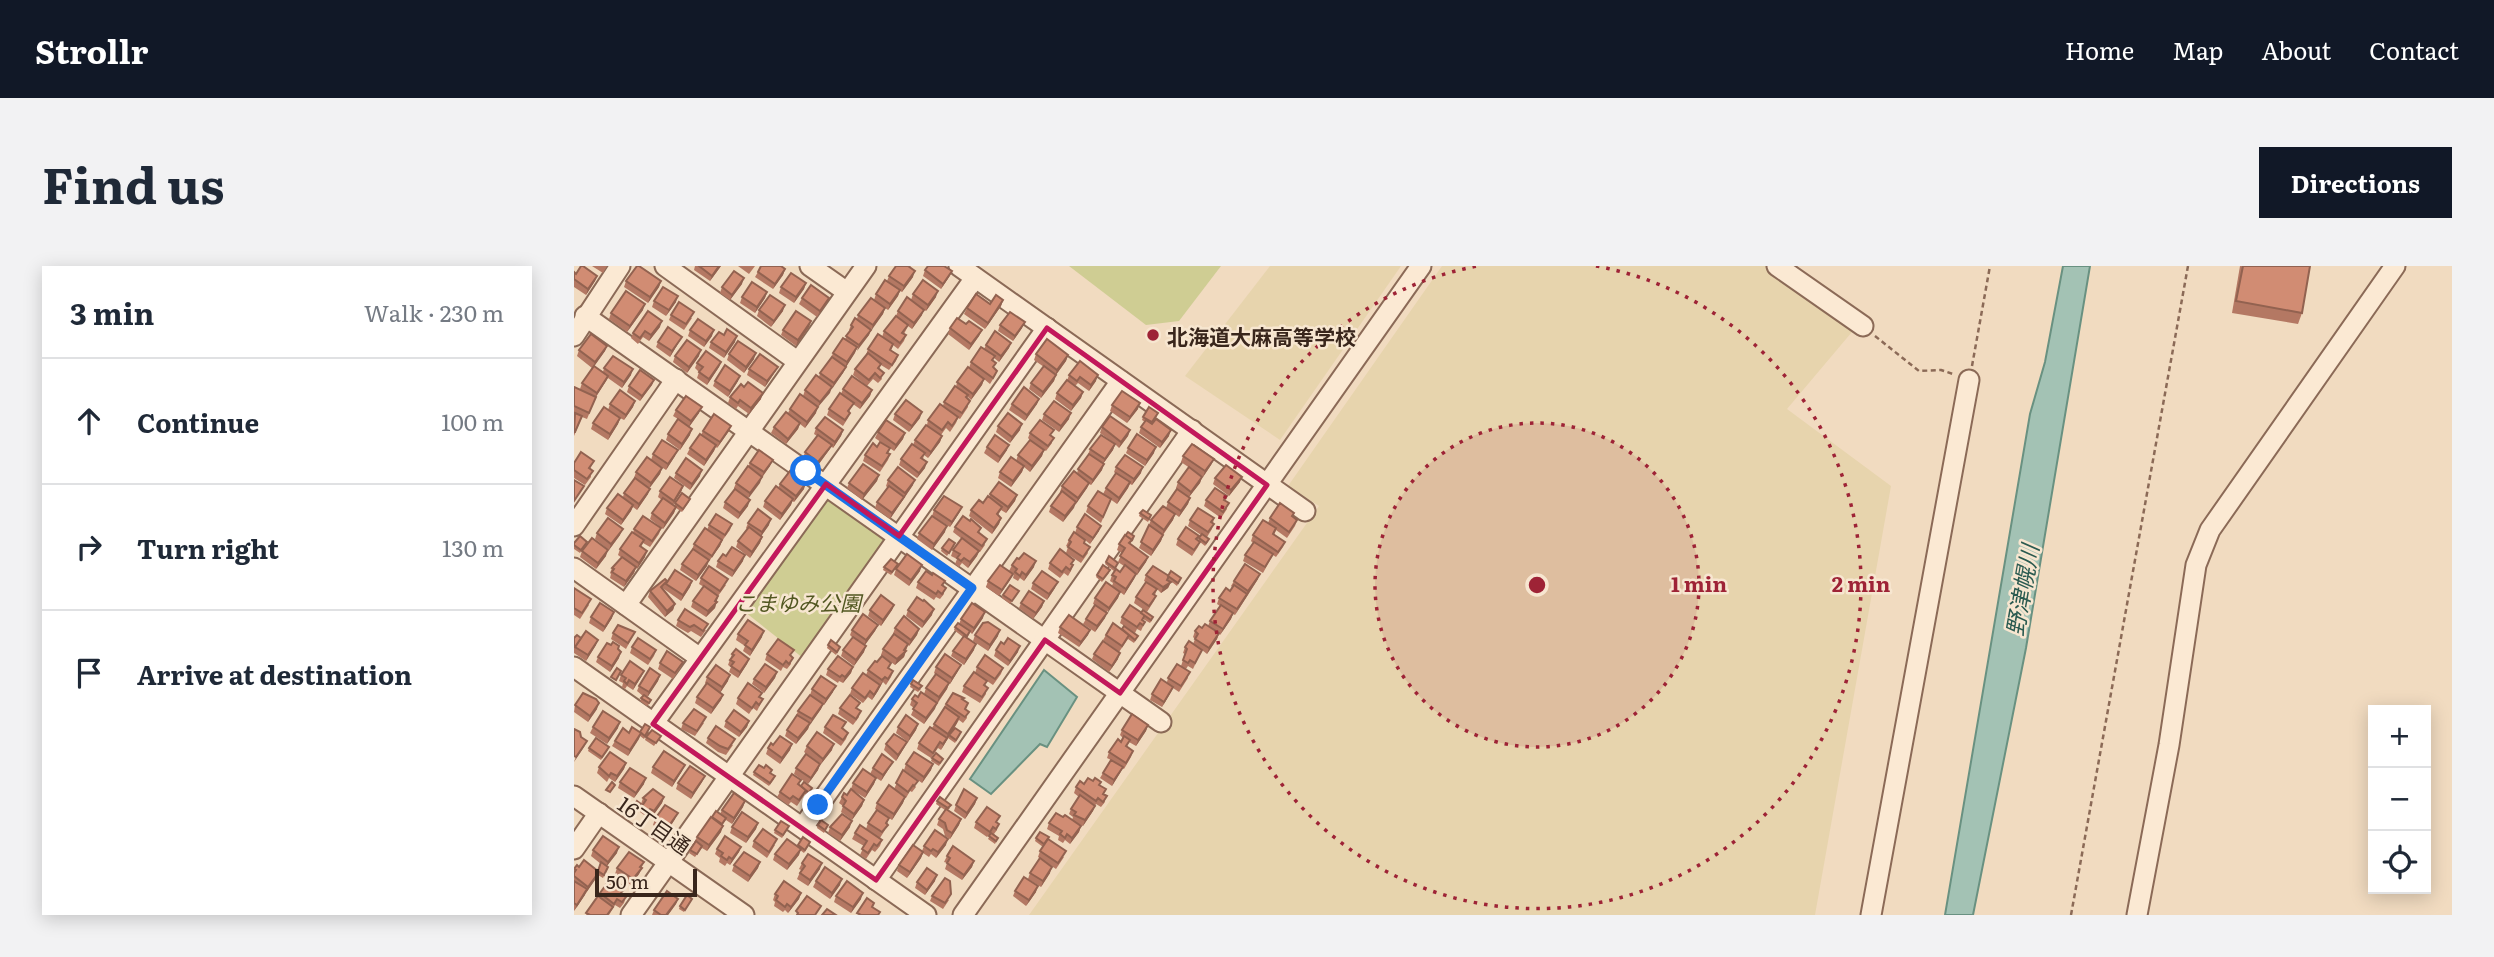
<!DOCTYPE html>
<html lang="en">
<head>
<meta charset="utf-8">
<style>
  :root { --surface:#fff; --page:#f2f2f3; --text:#1f2937; --muted:#747a83; --line:#e0e1e3; --accent:#111827 }
  body { margin:0; font-family:Literata,"Noto Sans JP",serif; background:var(--page); color:var(--text) }
  .controls { position:absolute; right:21px; bottom:21px; display:grid; overflow:hidden; border-radius:0px; box-shadow:0 4px 18px #0003 }
  .controls button { width:63px; height:63px; display:grid; place-items:center; padding:0; border:0; border-bottom:2px solid var(--line); background:var(--surface); color:var(--text); font:35px sans-serif }
  .scale { position:absolute; left:21px; bottom:18px; width:102px; box-sizing:border-box; padding-left:7px; border:4px solid #39261c; border-top:0; font-size:19px; line-height:24px; white-space:nowrap; color:#39261c; -webkit-text-stroke:5px #f7e6d0; paint-order:stroke }
  .stop { position:absolute; width:21px; height:21px; margin:-16px; border:5px solid #1a73e8; border-radius:50%; background:#fff }
  .stop.end { background:#1a73e8; border-color:#fff; box-shadow:0 2px 7px #0008 }
  .list { margin:0; padding:0; list-style:none }
  h2 { display:flex; justify-content:space-between; align-items:center; height:91px; margin:0; padding:0 28px; font-size:30px }
  h2 small { font-size:23px; font-weight:400; color:var(--muted) }
  .list li { display:grid; grid-template-columns:46px 1fr auto; gap:21px; align-items:center; box-sizing:border-box; height:126px; padding:0 28px; border-top:2px solid var(--line) }
  .list b { display:block; font-size:26px; white-space:nowrap }
  .list em { font-size:23px; font-style:normal; color:var(--muted) }
  .icon { flex:none; width:38px; height:38px; fill:none; stroke:currentColor; stroke-width:2; stroke-linecap:round; stroke-linejoin:round }
  .map { position:relative; flex:none; width:1878px; height:649px; overflow:hidden; border-radius:0px }
  header { display:flex; align-items:center; gap:42px; box-sizing:border-box; height:98px; padding:0 35px; background:var(--accent); color:#fff }
  header strong { font-size:33px }
  nav { display:flex; gap:38px; margin-inline-start:auto; font-size:24px }
  .intro { display:flex; align-items:center; justify-content:space-between; box-sizing:border-box; height:168px; padding:0 42px }
  h1 { margin:0; font-size:49px }
  .button { padding:18px 32px; border-radius:0px; background:var(--accent); color:#fff; font-size:24px; font-weight:700 }
  main { display:flex; gap:42px; padding:0 42px }
  aside { flex:1; background:var(--surface); border-radius:0px; box-shadow:0 4px 18px #0003 }
  .map>svg:first-child { display:block }
  .farmland { fill:#e7d4ad }
  .green { fill:#cfcd93 }
  .water { fill:#a3c2b4; stroke:#699181; stroke-width:2 }
  .lines { fill:none; stroke-linecap:round; stroke-linejoin:round }
  .minor-casing { stroke:#8b6a57; stroke-width:23 }
  .path { stroke:#8b6a57; stroke-width:2.5; stroke-dasharray:5 3.5; stroke-linecap:butt }
  .minor { stroke:#fbe9d3; stroke-width:19 }
  .wall { fill:#b47863 }
  .shaded-wall { fill:#926250 }
  .building { fill:#d18c73; stroke:#926250; stroke-width:2 }
  .route { stroke:#1a73e8; stroke-width:9 }
  .marked { fill:none; stroke:#c2185b; stroke-width:5; stroke-linejoin:round }
  .ring { fill:none; stroke:#9e2336; stroke-width:3.5; stroke-dasharray:3.5 7 }
  .poi-dot { fill:#9e2336; stroke:#f7e6d0; stroke-width:2.5 }
  .labels { text-anchor:middle; dominant-baseline:central; stroke-width:5; stroke-linejoin:round; paint-order:stroke }
  .poi-label { font-size:21px; font-weight:bold; fill:#39261c; stroke:#f7e6d0; text-anchor:start }
  .park-label { font-size:21px; font-style:italic; fill:#525721; stroke:#f7e6d0 }
  .street-label { font-size:21px; fill:#39261c; stroke:#f7e6d0 }
  .water-label { font-size:23px; font-style:italic; fill:#2a5a50; stroke:#f7e6d0 }
  .centre { fill:#9e2336; stroke:#f7e6d0; stroke-width:3.5 }
  .ring-label { font-size:21px; text-anchor:middle; font-weight:bold; fill:#9e2336; stroke:#f7e6d0; stroke-width:5; stroke-linejoin:round; paint-order:stroke }
</style>
</head>
<body>
<header>
<strong>Strollr</strong>
<nav><a>Home</a><a>Map</a><a>About</a><a>Contact</a></nav>
</header>
<div class="intro"><h1>Find us</h1><a class="button">Directions</a></div>
<main>
<aside>
<h2>3 min<small>Walk · 230 m</small></h2>
<ul class="list">
<li><svg class="icon" aria-label="ahead" viewBox="0 0 24 24"><path d="M12 20V5M6 11l6-6 6 6"/></svg><div><b>Continue</b></div><em>100 m</em></li>
<li><svg class="icon" aria-label="right" viewBox="0 0 24 24"><path d="M7 20v-9h11M14 6l5 5-5 5"/></svg><div><b>Turn right</b></div><em>130 m</em></li>
<li><svg class="icon" aria-label="arrive" viewBox="0 0 24 24"><path d="M6 21V4h12l-3 4 3 4H6"/></svg><div><b>Arrive at destination</b></div></li>
</ul>
</aside>
<div class="map">
<svg width="1878" height="649" viewBox="0 0 1878 649">
  <rect width="100%" height="100%" fill="#f1dbc0"/>
  <!-- farmland -->
  <g class="farmland">
    <polygon points="696,0 827,0 706,174 611,110"/>
    <polygon points="868,0 1192,0 1283,60 1213,143 1317,220 1241,649 455,649 745,240 714,220"/>
  </g>
  <!-- green -->
  <g class="green">
    <polygon points="495,0 647,0 605,55 572,59"/>
    <polygon points="252,234 264,234 312,271 306,282 229,392 171,346"/>
  </g>
  <!-- water -->
  <g class="water">
    <polygon points="1489,0 1516,0 1452,382 1399,649 1371,649 1456,148 1471,96"/>
    <polygon points="470,404 503,431 473,481 466,478 417,528 396,513"/>
  </g>
  <g class="lines">
    <!-- minor casing -->
    <g class="minor-casing">
      <g id="minor">
        <polyline points="91,0 223,95"/>
        <polyline points="236,0 273,26"/>
        <polyline points="385,0 731,245"/>
        <polyline points="1203,0 1289,60"/>
        <polyline points="11,50 587,456"/>
        <polyline points="0,70 46,0"/>
        <polyline points="0,260 102,113"/>
        <polyline points="0,302 126,392"/>
        <polyline points="52,339 292,0"/>
        <polyline points="0,401 352,649"/>
        <polyline points="79,458 401,12"/>
        <polyline points="0,530 170,649"/>
        <polyline points="229,561 547,115"/>
        <polyline points="0,583 25,547"/>
        <polyline points="302,614 618,164"/>
        <polyline points="57,649 473,62"/>
        <polyline points="389,649 847,0"/>
        <polyline points="1297,649 1395,114"/>
        <polyline points="1563,649 1595,479 1622,299 1636,264 1821,0"/>
      </g>
    </g>
    <!-- path -->
    <g class="path">
      <polyline points="1301,70 1345,105 1367,104 1379,108"/>
      <polyline points="1398,100 1416,0"/>
      <polyline points="1497,649 1614,0"/>
    </g>
    <!-- minor -->
    <use href="#minor" class="minor"/>
  </g>
  <!-- wall -->
  <g class="wall">
    <polygon points="18,0 33,0 29,7"/>
    <polygon points="121,0 147,0 136,15 120,4"/>
    <polygon points="164,0 181,0 175,8"/>
    <polygon points="322,0 337,0 336,1 339,11 328,26 326,25 324,30 314,44 311,42 309,48 296,65 295,69 282,84 272,101 269,107 244,141 229,130 231,124 245,111 246,107 257,92 259,87 271,73 276,65 275,64 277,59 283,53 284,49 300,34 302,28 313,15 315,10"/>
    <polygon points="1666,0 1736,0 1728,47 1724,58 1658,47"/>
    <polygon points="211,3 209,9 199,23 181,11 184,6"/>
    <polygon points="351,4 378,5 375,11 367,23 349,10"/>
    <polygon points="0,6 2,8 23,10 21,15 12,29 0,21"/>
    <polygon points="52,15 87,15 85,21 74,37 50,21"/>
    <polygon points="232,17 230,23 220,37 205,27 207,21"/>
    <polygon points="168,18 156,34 146,27 148,21"/>
    <polygon points="193,26 191,32 181,47 166,37 168,31"/>
    <polygon points="339,28 362,31 352,45 337,34"/>
    <polygon points="228,32 255,32 252,38 243,51 225,38"/>
    <polygon points="429,34 427,40 411,63 390,48 393,42 416,38"/>
    <polygon points="80,35 102,36 92,50 78,41"/>
    <polygon points="69,44 53,66 35,53 37,47"/>
    <polygon points="185,44 209,45 197,61 183,50"/>
    <polygon points="324,45 348,49 338,63 334,60 330,68 332,69 330,75 324,83 319,79 317,84 324,89 322,95 315,104 307,99 305,103 308,113 304,117 299,113 293,120 279,109 281,103 292,89 294,83 308,71 310,65 322,50"/>
    <polygon points="97,49 118,52 110,64 95,54"/>
    <polygon points="237,55 235,61 222,80 207,69 209,64"/>
    <polygon points="426,59 448,62 439,75 424,65"/>
    <polygon points="86,61 75,75 69,71 64,78 57,72 59,67"/>
    <polygon points="376,62 408,64 405,70 395,84 374,68"/>
    <polygon points="116,64 138,70 130,81 114,70"/>
    <polygon points="150,69 161,76 150,92 135,82 137,76"/>
    <polygon points="108,71 96,91 82,81 84,76"/>
    <polygon points="437,77 435,82 425,96 420,92 419,95 420,102 423,105 421,110 416,118 410,113 408,119 397,134 393,130 394,141 386,153 384,152 382,157 376,166 372,162 367,169 368,170 366,176 354,192 350,189 349,193 351,202 343,212 325,199 327,193 339,179 341,174 353,159 354,154 369,140 370,136 382,121 383,116 395,102 397,96 410,83 412,79"/>
    <polygon points="33,80 31,85 20,100 29,106 30,102 57,109 48,122 34,112 22,131 13,153 8,151 0,170 0,121 6,123 8,117 18,102 3,90 5,84"/>
    <polygon points="155,88 180,93 170,107 153,94"/>
    <polygon points="462,88 494,89 492,95 482,109 480,115 467,132 455,123 457,117 470,101 460,94"/>
    <polygon points="101,90 125,90 113,107 99,96"/>
    <polygon points="147,96 145,101 133,119 123,112 125,106 121,102 123,97"/>
    <polygon points="204,101 201,106 191,121 173,109 175,103"/>
    <polygon points="495,109 522,115 515,125 504,117 501,120 509,126 507,132 497,145 481,133 483,127 493,115"/>
    <polygon points="80,114 78,119 66,135 53,126 55,120"/>
    <polygon points="141,115 164,115 154,131 139,120"/>
    <polygon points="170,121 187,133 175,148 164,140 162,143 154,137 156,131"/>
    <polygon points="269,123 298,124 296,130 286,143 279,138 275,146 276,147 274,152 269,160 253,149 255,143 267,128"/>
    <polygon points="465,133 463,138 451,155 435,144 438,138"/>
    <polygon points="61,135 59,141 50,154 46,152 44,158 34,174 17,163 19,157 34,144 36,138"/>
    <polygon points="538,139 564,143 553,157 536,145"/>
    <polygon points="216,143 242,147 231,162 226,158 224,163 212,178 197,167 200,161 214,147"/>
    <polygon points="102,144 125,147 115,161 116,169 106,184 92,174 94,168 104,153 99,150"/>
    <polygon points="321,148 346,152 335,166 319,154"/>
    <polygon points="470,148 495,153 485,166 468,154"/>
    <polygon points="583,150 578,158 595,170 586,182 565,167 567,161 571,156 568,154 569,151"/>
    <polygon points="157,160 155,165 143,182 142,181 140,185 130,200 113,188 116,182 127,169 129,165"/>
    <polygon points="424,160 446,164 436,177 422,166"/>
    <polygon points="528,161 556,164 554,170 545,182 541,178 539,184 529,198 528,204 517,219 515,218 513,222 489,256 475,246 477,240 487,227 486,226 488,220 503,208 504,203 514,189 516,183 540,177 526,167"/>
    <polygon points="242,162 269,164 267,170 259,182 257,180 255,184 242,202 229,192 231,186 243,170 240,168"/>
    <polygon points="304,166 331,167 329,173 320,185 301,172"/>
    <polygon points="456,167 478,170 478,177 472,185 460,177 470,184 468,190 456,206 450,201 448,206 437,221 424,212 426,206 442,195 444,189 456,174 454,172"/>
    <polygon points="303,181 316,182 314,187 316,188 314,194 306,206 289,195 291,189"/>
    <polygon points="413,181 433,184 424,197 410,187"/>
    <polygon points="554,182 580,187 571,200 552,187"/>
    <polygon points="79,188 101,190 92,204 77,194"/>
    <polygon points="609,190 640,193 637,199 629,211 607,196"/>
    <polygon points="20,195 16,203 17,211 11,219 0,212 0,197"/>
    <polygon points="176,197 196,200 174,232 174,240 164,253 149,242 151,236 161,223 160,222 162,217 174,201"/>
    <polygon points="542,201 567,207 558,219 556,218 554,222 543,238 529,228 532,222 542,208 540,206"/>
    <polygon points="88,202 86,208 75,222 74,228 63,244 59,241 57,245 47,259 31,248 33,242 49,231 50,227 61,212 60,212 62,206"/>
    <polygon points="102,207 126,210 116,224 100,212"/>
    <polygon points="305,209 303,215 288,234 273,222 275,217"/>
    <polygon points="628,211 626,217 615,231 616,232 614,238 605,251 601,248 599,254 589,269 587,275 577,290 565,282 577,254 592,242 594,236 603,223 602,222 604,216"/>
    <polygon points="641,212 666,216 655,230 639,218"/>
    <polygon points="314,214 339,219 316,253 301,242 303,236 314,222 312,220"/>
    <polygon points="206,218 230,223 220,236 218,235 217,239 206,254 189,241 191,235 204,222"/>
    <polygon points="109,220 107,226 99,239 100,240 101,237 115,236 108,246 102,242 100,247 89,263 76,253 78,247 88,234 84,231 86,225"/>
    <polygon points="416,228 443,229 441,235 432,247 427,244 424,249 427,252 425,258 418,268 395,250 397,244 409,237 415,231"/>
    <polygon points="653,230 651,235 653,243 647,252 630,240 632,234"/>
    <polygon points="537,233 527,257 512,246 514,240"/>
    <polygon points="388,241 385,247 376,261 360,251 371,266 358,284 343,273 345,267 358,250 360,244"/>
    <polygon points="566,247 576,252 574,256 565,250"/>
    <polygon points="719,251 723,254 721,260 713,272 702,264 700,269 711,276 709,281 702,291 699,289 689,307 669,295 671,289 679,277 677,275 679,269 694,257 696,252"/>
    <polygon points="640,252 638,263 633,271 635,273 634,276 631,280 626,276 624,281 618,290 602,279 604,273 625,270 623,274 624,274 627,269 614,260 616,254"/>
    <polygon points="174,257 195,259 187,270 188,271 186,277 176,292 162,281 164,275 173,263 172,262"/>
    <polygon points="158,258 156,264 148,275 146,280 135,295 134,295 133,300 122,315 106,304 108,298 118,284 120,278 133,264 135,259"/>
    <polygon points="381,261 407,262 405,267 411,279 406,286 405,285 403,290 394,302 388,297 385,301 381,298 383,293 377,290 379,284 388,273 379,266"/>
    <polygon points="503,261 525,265 516,278 511,274 510,277 514,287 507,297 492,287 494,281 492,280 495,274 501,267"/>
    <polygon points="87,262 85,268 76,281 69,277 67,281 71,291 63,303 62,302 60,307 50,321 36,312 37,308 36,307 38,302 48,292 44,289 46,283 59,267 60,263"/>
    <polygon points="23,267 46,269 35,284 21,273"/>
    <polygon points="559,273 556,278 574,291 572,296 563,309 562,308 560,313 550,329 546,326 544,332 532,347 531,352 521,366 509,358 512,353 521,339 519,338 521,332 538,320 539,317 536,315 538,309 546,306 550,300 544,296 548,287 543,284 545,278"/>
    <polygon points="13,276 6,287 0,283 0,277"/>
    <polygon points="380,280 373,290 367,285 368,282"/>
    <polygon points="8,285 32,290 22,303 6,291"/>
    <polygon points="152,290 169,295 158,311 142,301 144,295"/>
    <polygon points="532,296 543,300 540,305 531,298"/>
    <polygon points="476,297 499,299 497,305 494,310 490,307 486,312 474,303"/>
    <polygon points="438,299 460,301 450,315 446,312 444,315 439,312 440,308 435,305"/>
    <polygon points="310,301 323,301 317,309 309,304"/>
    <polygon points="322,303 346,305 335,320 320,309"/>
    <polygon points="535,307 528,316 522,311 523,309"/>
    <polygon points="358,309 371,315 369,320 370,328 366,333 362,331 360,334 342,322 344,316"/>
    <polygon points="572,309 594,310 607,312 603,320 594,313 597,316 594,322 587,327 583,323 581,329 582,330 580,335 573,346 560,337 562,331 572,316 570,315"/>
    <polygon points="127,312 152,319 144,330 141,342 132,351 117,341 119,335 130,321 125,318"/>
    <polygon points="684,313 661,349 659,348 657,353 646,369 645,368 643,373 633,388 628,384 619,403 614,400 612,403 614,412 605,426 599,422 588,441 576,434 578,428 593,416 594,412 607,400 611,388 609,387 611,381 619,378 621,373 619,371 621,365 634,360 636,355 646,340 643,338 645,332 656,325 658,321 657,320 660,315"/>
    <polygon points="436,314 425,330 412,321 414,315"/>
    <polygon points="93,315 118,315 116,321 107,335 90,323 90,322 89,323 101,338 99,344 91,351 74,331 76,325"/>
    <polygon points="459,317 481,322 473,334 457,323"/>
    <polygon points="0,322 15,339 6,353 0,349"/>
    <polygon points="445,325 436,338 428,332 429,329"/>
    <polygon points="470,335 468,341 459,353 445,342 447,337"/>
    <polygon points="320,339 318,344 307,360 294,350 296,344"/>
    <polygon points="556,339 578,354 576,357 569,353 569,355 571,356 567,365 563,363 561,367 546,357 548,351"/>
    <polygon points="334,344 358,349 348,362 332,350"/>
    <polygon points="17,351 38,352 29,366 15,357"/>
    <polygon points="409,352 398,368 396,366 393,372 400,384 390,399 377,390 379,385 389,371 380,364 381,361 385,358 387,353"/>
    <polygon points="104,354 132,364 127,371 117,365 114,367 102,360"/>
    <polygon points="304,359 301,365 291,379 290,386 280,400 267,390 269,384 279,372 276,369 278,364"/>
    <polygon points="486,361 516,364 514,369 505,381 484,367"/>
    <polygon points="321,362 345,363 343,369 335,380 334,379 330,391 321,399 307,389 309,383 320,368 319,368"/>
    <polygon points="548,363 564,370 560,377 554,373 545,386 529,374 532,369"/>
    <polygon points="61,366 52,383 37,373 39,367"/>
    <polygon points="164,368 188,371 176,390 169,385 171,380 162,374"/>
    <polygon points="401,369 424,370 414,385 399,375"/>
    <polygon points="0,372 22,379 12,395 0,387"/>
    <polygon points="37,379 45,380 44,384 45,392 36,406 22,396 24,391"/>
    <polygon points="254,379 266,381 262,389 253,382"/>
    <polygon points="58,381 82,384 80,390 74,399 56,387"/>
    <polygon points="422,384 444,386 434,400 420,390"/>
    <polygon points="158,388 175,393 173,398 164,412 155,406 157,401 154,399"/>
    <polygon points="193,388 217,390 217,398 213,403 209,401 207,405 191,394"/>
    <polygon points="520,388 544,393 535,406 518,393"/>
    <polygon points="109,396 107,401 99,413 84,403 86,397"/>
    <polygon points="279,401 277,407 269,417 265,415 264,417 252,409 254,403"/>
    <polygon points="362,401 384,405 376,418 375,417 373,423 350,458 337,449 340,442 336,439 338,433 350,428 352,422 362,409 360,407"/>
    <polygon points="403,401 429,402 427,408 419,419 413,415 411,420 412,428 406,437 388,426 390,420 401,407"/>
    <polygon points="315,402 319,405 317,411 312,419 309,416 298,434 294,431 289,437 276,428 278,422 292,409 294,404"/>
    <polygon points="70,405 67,411 59,424 53,420 51,423 48,421 49,417 45,415 47,409"/>
    <polygon points="203,406 201,412 190,427 178,418 180,413"/>
    <polygon points="86,409 84,415 73,431 76,437 73,440 66,435 69,430 63,425 65,420"/>
    <polygon points="133,411 154,415 146,427 149,429 147,434 137,448 121,437 123,431 132,418 131,417"/>
    <polygon points="337,418 347,423 344,426 336,421"/>
    <polygon points="238,423 259,426 250,439 249,438 247,443 236,458 234,463 222,478 211,470 213,464 222,450 224,445 236,429"/>
    <polygon points="164,432 186,432 189,433 183,445 179,442 175,448 162,438"/>
    <polygon points="388,433 392,444 393,452 389,457 385,454 367,484 364,482 357,492 343,483 345,477 358,462 372,438"/>
    <polygon points="1,439 23,443 14,456 0,446"/>
    <polygon points="266,442 284,443 285,451 279,459 264,448"/>
    <polygon points="152,455 175,455 173,461 165,471 150,461"/>
    <polygon points="109,457 130,457 121,470 107,463"/>
    <polygon points="344,458 342,464 334,476 322,467 324,461"/>
    <polygon points="574,459 572,465 562,480 555,476 553,481 559,485 557,491 550,503 548,502 546,507 538,520 526,512 529,507 537,494 533,492 535,486 547,476 549,472 546,469 548,464"/>
    <polygon points="19,461 44,462 33,478 16,467"/>
    <polygon points="251,461 269,463 274,467 272,473 267,480 249,467"/>
    <polygon points="75,464 70,473 66,470 54,490 38,480 41,475"/>
    <polygon points="375,469 386,469 381,477 374,472"/>
    <polygon points="87,470 80,480 71,474 72,471"/>
    <polygon points="134,472 159,479 152,489 144,486 132,477"/>
    <polygon points="333,476 330,482 322,495 310,484 312,478"/>
    <polygon points="218,478 216,484 206,498 192,488 194,482 199,479"/>
    <polygon points="233,480 258,484 247,498 230,486"/>
    <polygon points="15,482 34,484 27,494 14,485"/>
    <polygon points="358,492 369,493 365,500 357,495"/>
    <polygon points="319,496 316,501 307,515 296,508 299,502"/>
    <polygon points="52,497 50,503 41,516 35,512 33,516 23,507 25,501"/>
    <polygon points="246,498 244,504 234,518 220,508 222,502"/>
    <polygon points="332,498 359,498 357,504 348,517 330,504"/>
    <polygon points="79,501 108,505 98,521 77,507"/>
    <polygon points="329,504 342,521 338,526 336,525 332,532 325,527 331,531 329,537 318,554 315,552 311,564 306,572 308,574 306,580 301,586 298,584 292,593 286,589 290,580 278,573 281,567 292,563 294,557 303,544 301,543 303,537 320,523"/>
    <polygon points="180,506 196,506 200,513 195,520 179,509"/>
    <polygon points="131,510 128,516 117,533 102,523 104,517"/>
    <polygon points="302,512 300,518 291,532 277,523 279,517"/>
    <polygon points="227,514 225,519 227,520 238,522 234,530 231,528 223,540 217,536 214,539 203,531 206,526"/>
    <polygon points="46,516 70,518 60,532 44,522"/>
    <polygon points="510,518 526,520 532,523 530,528 531,536 527,541 522,538 519,545 509,560 502,557 507,560 505,566 496,578 491,574 489,577 484,574 485,570 473,563 475,557 489,551 498,554 499,551 495,548 497,543 505,531 500,527 502,521"/>
    <polygon points="273,529 290,534 288,540 278,554 267,546 269,540 265,537 268,531"/>
    <polygon points="90,531 88,537 78,551 74,549 73,551 66,546 69,539 67,538 61,548 57,545 58,542 67,538 69,532"/>
    <polygon points="403,532 401,538 391,553 380,545 382,539"/>
    <polygon points="171,535 169,541 158,558 152,554 148,559 147,566 133,585 128,582 121,591 115,587 123,571 146,548 148,544"/>
    <polygon points="363,535 376,542 374,544 387,553 385,559 376,573 371,570 369,563 363,559 365,553 371,544 362,538"/>
    <polygon points="81,553 101,553 92,567 79,559"/>
    <polygon points="402,556 424,556 423,564 420,568 424,572 421,578 414,573 417,567 413,571 400,562"/>
    <polygon points="184,557 182,563 172,577 156,567 158,561"/>
    <polygon points="244,559 253,562 250,567 243,562"/>
    <polygon points="256,561 276,561 266,575 254,567"/>
    <polygon points="214,563 208,572 200,567 201,564"/>
    <polygon points="475,571 469,581 461,575 462,572"/>
    <polygon points="180,575 201,579 193,592 178,581"/>
    <polygon points="224,579 235,579 230,587 226,584 225,589 213,604 199,594 201,588 223,580"/>
    <polygon points="372,579 362,592 357,588 355,591 349,587 347,592 333,612 323,605 325,599 348,585 350,580"/>
    <polygon points="167,581 165,586 156,599 153,597 151,600 145,596 146,592 141,588 143,583"/>
    <polygon points="19,584 43,587 33,600 34,601 33,604 29,612 24,609 0,645 0,603 24,605 27,598 17,590"/>
    <polygon points="466,585 490,591 482,603 464,591"/>
    <polygon points="373,590 400,595 398,601 388,614 371,603 373,597 370,596"/>
    <polygon points="70,596 65,608 57,619 41,608 43,602"/>
    <polygon points="186,596 184,602 174,616 158,605 160,599"/>
    <polygon points="228,597 246,603 234,620 223,613 227,604 225,603"/>
    <polygon points="456,607 476,607 467,621 454,613"/>
    <polygon points="242,615 266,619 256,633 239,621"/>
    <polygon points="361,615 351,629 341,622 343,616"/>
    <polygon points="441,625 462,626 452,640 439,630"/>
    <polygon points="26,627 49,628 52,631 50,637 46,642 41,639 35,649 12,649"/>
    <polygon points="227,627 225,633 214,647 211,644 209,646 200,640 201,636 199,634 201,628"/>
    <polygon points="262,630 287,633 277,647 260,636"/>
    <polygon points="358,630 375,634 369,643 356,635"/>
    <polygon points="104,633 102,638 94,649 78,649 80,644"/>
    <polygon points="118,633 110,646 105,643 106,640"/>
  </g>
  <!-- shaded-wall -->
  <g class="shaded-wall">
    <polygon points="145,0 147,0 136,15 138,10"/>
    <polygon points="211,3 209,9 199,23 201,18"/>
    <polygon points="341,5 339,11 328,26 330,20"/>
    <polygon points="378,5 375,11 367,23 369,18"/>
    <polygon points="23,10 21,15 12,29 14,23"/>
    <polygon points="170,12 168,18 156,34 158,29"/>
    <polygon points="87,15 85,21 74,37 76,31"/>
    <polygon points="232,17 230,23 220,37 222,31"/>
    <polygon points="326,24 324,30 314,44 316,38"/>
    <polygon points="364,25 362,31 352,45 354,39"/>
    <polygon points="193,26 191,32 181,47 183,41"/>
    <polygon points="104,30 102,36 92,50 95,44"/>
    <polygon points="255,32 252,38 243,51 246,45"/>
    <polygon points="429,34 427,40 411,63 414,57"/>
    <polygon points="71,38 69,44 53,66 56,60"/>
    <polygon points="211,39 209,45 197,61 200,55"/>
    <polygon points="311,42 309,48 297,65 299,59"/>
    <polygon points="350,44 348,49 338,63 340,57"/>
    <polygon points="88,55 86,61 75,75 77,69"/>
    <polygon points="237,55 235,61 222,80 224,74"/>
    <polygon points="451,56 448,62 439,75 441,70"/>
    <polygon points="140,64 138,70 130,81 132,75"/>
    <polygon points="297,64 295,69 283,85 285,79"/>
    <polygon points="408,64 405,70 395,84 397,78"/>
    <polygon points="163,70 161,76 150,92 152,86"/>
    <polygon points="108,71 96,91 98,85"/>
    <polygon points="437,77 435,82 425,96 427,90"/>
    <polygon points="33,80 31,85 19,102 21,96"/>
    <polygon points="283,81 281,87 272,101 269,107 258,123 260,117 271,102 273,96"/>
    <polygon points="127,84 125,90 113,107 115,101"/>
    <polygon points="182,87 180,93 170,107 172,101"/>
    <polygon points="494,89 492,95 481,110 483,104"/>
    <polygon points="147,96 145,101 133,119 135,113"/>
    <polygon points="204,101 201,106 191,121 193,115"/>
    <polygon points="59,103 57,109 48,122 50,116"/>
    <polygon points="482,109 480,115 467,132 469,126"/>
    <polygon points="524,109 522,115 515,125 517,119"/>
    <polygon points="34,110 32,115 20,133 23,127"/>
    <polygon points="166,110 164,115 154,131 156,125"/>
    <polygon points="410,113 408,119 397,134 399,128"/>
    <polygon points="80,114 78,119 66,135 68,130"/>
    <polygon points="258,121 256,127 244,141 246,136"/>
    <polygon points="298,124 296,130 286,143 288,137"/>
    <polygon points="509,126 507,132 497,145 499,139"/>
    <polygon points="189,127 187,133 175,148 177,142"/>
    <polygon points="465,133 463,138 451,155 453,149"/>
    <polygon points="61,135 59,141 50,154 52,149"/>
    <polygon points="566,137 564,143 553,157 556,151"/>
    <polygon points="128,141 125,147 115,161 117,155"/>
    <polygon points="244,141 242,147 231,162 233,156"/>
    <polygon points="348,146 346,152 335,166 338,160"/>
    <polygon points="497,147 495,153 485,166 487,160"/>
    <polygon points="46,152 44,158 34,174 36,168"/>
    <polygon points="226,157 224,163 212,178 214,173"/>
    <polygon points="448,158 446,164 436,177 438,171"/>
    <polygon points="157,160 155,165 143,182 146,176"/>
    <polygon points="118,163 116,169 106,184 108,178"/>
    <polygon points="269,164 267,170 259,182 261,176"/>
    <polygon points="556,164 554,170 545,182 547,176"/>
    <polygon points="597,164 595,170 586,182 588,176"/>
    <polygon points="331,167 329,173 320,185 322,179"/>
    <polygon points="368,170 366,176 354,192 357,186"/>
    <polygon points="541,178 539,184 528,199 531,193"/>
    <polygon points="142,179 140,185 130,200 132,194"/>
    <polygon points="258,179 255,184 242,202 244,196"/>
    <polygon points="435,179 433,184 424,197 426,191"/>
    <polygon points="582,181 580,187 571,200 573,194"/>
    <polygon points="104,184 101,190 92,204 94,198"/>
    <polygon points="470,184 468,190 456,206 458,200"/>
    <polygon points="640,193 637,199 629,211 631,205"/>
    <polygon points="199,194 196,200 187,212 190,206"/>
    <polygon points="353,196 351,202 343,212 345,207"/>
    <polygon points="530,198 528,204 517,219 519,214"/>
    <polygon points="450,200 448,206 437,221 439,215"/>
    <polygon points="569,201 567,207 558,219 560,213"/>
    <polygon points="88,202 86,208 75,223 77,217"/>
    <polygon points="128,204 126,210 116,224 118,218"/>
    <polygon points="305,209 303,215 288,234 290,228"/>
    <polygon points="188,211 186,217 174,233 176,227"/>
    <polygon points="628,211 626,217 615,231 617,226"/>
    <polygon points="668,211 666,216 655,230 657,224"/>
    <polygon points="341,214 339,219 316,253 318,247"/>
    <polygon points="556,216 554,222 543,238 545,232"/>
    <polygon points="232,217 230,223 220,236 222,230"/>
    <polygon points="515,217 513,222 502,238 504,232"/>
    <polygon points="109,220 107,226 97,240"/>
    <polygon points="76,223 74,228 63,244 65,238"/>
    <polygon points="443,229 441,235 432,247 434,241"/>
    <polygon points="616,232 614,238 605,251 607,245"/>
    <polygon points="219,233 217,239 206,254 208,248"/>
    <polygon points="176,234 174,240 164,253 166,247"/>
    <polygon points="502,236 500,242 489,256 491,250"/>
    <polygon points="59,239 57,245 47,259 49,254"/>
    <polygon points="102,241 100,247 89,263 91,257"/>
    <polygon points="388,241 385,247 376,261 378,256"/>
    <polygon points="601,248 599,254 588,269 590,264"/>
    <polygon points="427,252 425,258 418,268 420,262"/>
    <polygon points="197,253 195,259 186,272 188,266"/>
    <polygon points="373,260 371,266 358,284 360,278"/>
    <polygon points="527,260 525,265 516,278 519,272"/>
    <polygon points="49,263 46,269 35,284 37,278"/>
    <polygon points="589,269 587,275 577,290 579,284"/>
    <polygon points="188,271 186,277 176,292 178,286"/>
    <polygon points="148,274 146,280 135,295 138,290"/>
    <polygon points="34,284 32,290 22,303 24,297"/>
    <polygon points="73,285 71,291 63,303 65,297"/>
    <polygon points="405,285 403,290 394,302 396,296"/>
    <polygon points="171,289 169,295 158,311 160,305"/>
    <polygon points="574,291 572,296 563,309 565,303"/>
    <polygon points="135,294 133,300 122,315 124,309"/>
    <polygon points="462,295 460,301 450,315 452,309"/>
    <polygon points="348,299 346,305 335,320 337,314"/>
    <polygon points="62,301 60,307 50,321 52,315"/>
    <polygon points="439,308 436,314 425,330 428,324"/>
    <polygon points="562,308 560,313 550,329 552,323"/>
    <polygon points="686,308 684,313 661,349 674,325"/>
    <polygon points="118,315 116,321 107,335 109,329"/>
    <polygon points="484,316 481,322 473,334 475,328"/>
    <polygon points="597,316 594,322 587,327 589,321"/>
    <polygon points="546,326 544,332 533,348 535,342"/>
    <polygon points="144,330 141,342 132,351 134,345"/>
    <polygon points="470,335 468,341 459,353 462,347"/>
    <polygon points="101,338 99,344 91,351 93,345"/>
    <polygon points="320,339 318,344 307,360 309,354"/>
    <polygon points="360,343 358,349 348,362 350,356"/>
    <polygon points="40,346 38,352 29,366 31,361"/>
    <polygon points="411,346 409,352 398,368 400,362"/>
    <polygon points="533,347 531,352 521,366 523,360"/>
    <polygon points="659,347 657,353 646,369 649,363"/>
    <polygon points="304,359 301,365 290,380 292,374"/>
    <polygon points="345,363 343,369 335,380 337,374"/>
    <polygon points="426,364 424,370 414,385 416,379"/>
    <polygon points="516,364 514,369 505,381 507,376"/>
    <polygon points="190,365 188,371 176,390 178,384"/>
    <polygon points="645,367 643,373 633,388 635,382"/>
    <polygon points="24,374 22,379 12,395 14,389"/>
    <polygon points="334,378 330,388 332,385 330,391 321,399 323,393"/>
    <polygon points="402,378 400,384 390,399 392,393"/>
    <polygon points="292,380 290,386 280,400 282,394"/>
    <polygon points="446,380 444,386 434,400 436,395"/>
    <polygon points="47,386 45,392 36,406 38,400"/>
    <polygon points="546,387 544,393 535,406 538,400"/>
    <polygon points="175,393 173,398 164,412 166,406"/>
    <polygon points="387,399 384,405 376,418 378,412"/>
    <polygon points="279,401 277,407 269,417 271,411"/>
    <polygon points="70,405 67,411 59,424 61,418"/>
    <polygon points="203,406 201,412 190,427 192,421"/>
    <polygon points="86,409 84,415 73,432 75,426"/>
    <polygon points="156,409 154,415 146,427 148,421"/>
    <polygon points="311,411 304,425 298,434 300,429"/>
    <polygon points="375,417 373,423 363,437 365,431"/>
    <polygon points="262,420 259,426 250,439 252,433"/>
    <polygon points="599,421 597,426 588,441 590,436"/>
    <polygon points="149,429 147,434 137,448 139,442"/>
    <polygon points="25,437 23,443 14,456 16,450"/>
    <polygon points="363,437 361,443 350,458 352,452"/>
    <polygon points="249,438 247,443 236,459 238,453"/>
    <polygon points="385,451 383,457 367,484 374,468"/>
    <polygon points="175,455 173,461 165,471 167,466"/>
    <polygon points="46,456 44,462 33,478 35,472"/>
    <polygon points="236,457 234,463 222,478 224,472"/>
    <polygon points="344,458 342,464 334,476 336,470"/>
    <polygon points="574,459 572,465 562,480 564,474"/>
    <polygon points="67,467 65,473 54,490 56,484"/>
    <polygon points="13,475 10,481 0,496 2,491"/>
    <polygon points="333,476 330,482 322,495 324,489"/>
    <polygon points="218,478 216,484 206,498 208,492"/>
    <polygon points="260,478 258,484 247,498 249,493"/>
    <polygon points="319,496 316,501 307,515 309,509"/>
    <polygon points="52,497 50,503 41,516 43,510"/>
    <polygon points="246,498 244,504 234,518 237,512"/>
    <polygon points="359,498 357,504 348,517 350,511"/>
    <polygon points="111,499 108,505 98,521 100,515"/>
    <polygon points="549,501 546,507 538,520 540,514"/>
    <polygon points="131,510 128,516 117,533 119,527"/>
    <polygon points="72,512 70,518 60,532 62,527"/>
    <polygon points="302,512 300,518 291,532 293,526"/>
    <polygon points="90,531 88,537 78,551 80,545"/>
    <polygon points="331,531 329,537 318,554 320,548"/>
    <polygon points="403,532 401,538 391,553 393,547"/>
    <polygon points="524,532 519,545 509,560 511,554 521,540"/>
    <polygon points="290,534 288,540 278,554 280,548"/>
    <polygon points="171,535 169,541 158,558 160,552"/>
    <polygon points="104,547 101,553 92,567 94,561"/>
    <polygon points="387,553 385,559 376,573 378,567"/>
    <polygon points="278,555 276,561 266,575 268,569"/>
    <polygon points="184,557 182,563 172,577 174,571"/>
    <polygon points="149,560 147,566 133,585 135,579"/>
    <polygon points="507,560 505,566 496,578 498,572"/>
    <polygon points="374,573 372,579 362,592 364,586"/>
    <polygon points="45,581 43,587 32,601 34,596"/>
    <polygon points="167,581 165,586 156,599 158,593"/>
    <polygon points="227,583 225,589 213,604 215,598"/>
    <polygon points="349,586 347,592 333,612 336,606"/>
    <polygon points="400,595 398,601 388,614 390,609"/>
    <polygon points="186,596 184,602 174,616 176,610"/>
    <polygon points="248,597 246,603 234,620 236,614"/>
    <polygon points="478,601 476,607 467,621 469,615"/>
    <polygon points="68,602 65,608 57,619 59,613"/>
    <polygon points="25,606 23,611 12,627 14,621"/>
    <polygon points="363,609 361,615 351,629 353,624"/>
    <polygon points="268,613 266,619 256,633 258,627"/>
    <polygon points="464,620 462,626 452,640 455,634"/>
    <polygon points="13,623 11,629 0,645 3,639"/>
    <polygon points="227,627 225,633 214,647 217,641"/>
    <polygon points="289,627 287,633 277,647 279,641"/>
    <polygon points="104,633 102,638 94,649 92,649"/>
  </g>
  <!-- building -->
  <g class="building">
    <polygon points="7,0 9,0 23,10 14,23 0,13 0,6 2,8"/>
    <polygon points="63,0 65,0 87,15 76,31 52,15"/>
    <polygon points="125,0 145,0 138,10"/>
    <polygon points="187,0 207,0 211,3 201,18 184,6"/>
    <polygon points="322,0 334,0 341,5 330,20 315,10"/>
    <polygon points="354,0 370,0 378,5 369,18 351,4"/>
    <polygon points="1669,0 1736,0 1728,47 1662,35"/>
    <polygon points="160,5 170,12 158,29 148,21"/>
    <polygon points="217,7 232,17 222,31 207,21"/>
    <polygon points="311,14 326,24 316,38 302,28"/>
    <polygon points="349,14 364,25 354,39 339,28"/>
    <polygon points="178,16 193,26 183,41 168,31"/>
    <polygon points="237,19 255,32 246,45 228,32"/>
    <polygon points="89,21 104,30 95,44 80,35"/>
    <polygon points="52,25 71,38 56,60 37,47"/>
    <polygon points="402,28 416,38 422,29 429,34 414,57 393,42"/>
    <polygon points="196,29 211,39 200,55 185,44"/>
    <polygon points="333,31 350,44 340,57 324,45"/>
    <polygon points="297,32 311,42 299,59 284,49"/>
    <polygon points="105,36 120,46 112,58 97,49"/>
    <polygon points="74,45 88,55 77,69 71,65 66,72 59,67"/>
    <polygon points="222,45 237,55 224,74 209,64"/>
    <polygon points="436,46 451,56 441,70 426,59"/>
    <polygon points="322,50 334,59 328,67 332,69 326,77 310,65"/>
    <polygon points="281,52 297,64 285,79 272,70 279,61 277,59"/>
    <polygon points="383,52 392,58 395,55 408,64 397,78 376,62"/>
    <polygon points="124,53 140,64 132,75 116,64"/>
    <polygon points="94,61 108,71 98,85 84,76"/>
    <polygon points="153,63 163,70 152,86 137,76 145,66 150,69"/>
    <polygon points="421,65 437,77 427,90 412,79"/>
    <polygon points="17,68 33,80 21,96 5,84"/>
    <polygon points="304,68 319,78 316,84 324,89 318,99 294,83"/>
    <polygon points="269,72 283,81 273,96 259,87"/>
    <polygon points="473,73 494,89 483,104 462,88"/>
    <polygon points="113,74 127,84 115,101 101,90"/>
    <polygon points="164,75 182,87 172,101 155,88"/>
    <polygon points="407,81 421,90 418,94 422,97 419,101 423,105 419,112 397,96"/>
    <polygon points="132,85 147,96 135,113 125,106 129,101 123,97"/>
    <polygon points="294,87 307,98 304,102 310,107 306,112 301,107 295,114 281,103"/>
    <polygon points="186,88 204,101 193,115 175,103"/>
    <polygon points="39,90 59,103 50,116 30,102"/>
    <polygon points="258,91 272,101 260,117 246,107"/>
    <polygon points="506,95 524,109 517,119 506,111 503,115 495,109"/>
    <polygon points="151,99 166,110 156,125 141,115"/>
    <polygon points="20,100 34,110 23,127 8,117"/>
    <polygon points="470,100 482,109 469,126 457,117"/>
    <polygon points="394,101 410,113 399,128 383,116"/>
    <polygon points="66,104 80,114 68,130 55,120"/>
    <polygon points="242,109 258,121 246,136 231,124"/>
    <polygon points="278,110 298,124 288,137 269,123"/>
    <polygon points="493,114 509,126 499,139 483,127"/>
    <polygon points="174,116 189,127 177,142 166,134 164,137 156,131 167,118 170,121"/>
    <polygon points="381,120 394,129 392,131 396,135 388,147 370,136"/>
    <polygon points="0,121 22,131 15,147 0,140"/>
    <polygon points="450,121 465,133 453,149 438,138"/>
    <polygon points="46,124 61,135 52,149 36,138"/>
    <polygon points="548,125 566,137 556,151 538,139"/>
    <polygon points="266,127 280,137 274,145 276,147 271,154 255,143"/>
    <polygon points="226,128 244,141 233,156 216,143"/>
    <polygon points="112,130 128,141 117,155 102,144"/>
    <polygon points="332,134 348,146 338,160 321,148"/>
    <polygon points="480,135 497,147 487,160 470,148"/>
    <polygon points="366,138 384,151 378,160 374,156 368,164 354,154"/>
    <polygon points="30,141 46,152 36,168 19,157"/>
    <polygon points="575,141 584,147 578,156 569,151"/>
    <polygon points="212,146 226,157 214,173 200,161"/>
    <polygon points="1,147 8,150 1,166 0,166"/>
    <polygon points="434,147 448,158 438,171 424,160"/>
    <polygon points="140,148 157,160 146,176 129,165"/>
    <polygon points="536,150 556,164 547,176 528,161"/>
    <polygon points="251,151 269,164 261,176 242,162"/>
    <polygon points="104,153 118,163 108,178 94,168"/>
    <polygon points="582,153 597,164 588,176 567,161 572,154 578,158"/>
    <polygon points="312,154 331,167 322,179 304,166"/>
    <polygon points="466,154 480,164 476,169 480,172 474,180 456,167"/>
    <polygon points="352,159 368,170 357,186 341,174"/>
    <polygon points="126,168 142,179 132,194 116,182"/>
    <polygon points="563,168 582,181 573,194 554,182"/>
    <polygon points="244,169 258,179 244,196 231,186"/>
    <polygon points="421,169 435,179 426,191 413,181"/>
    <polygon points="527,169 541,178 531,193 516,183"/>
    <polygon points="88,174 104,184 94,198 79,188"/>
    <polygon points="456,174 470,184 458,200 444,189"/>
    <polygon points="306,176 316,182 313,187 316,188 308,200 291,189 299,177 303,181"/>
    <polygon points="338,178 351,187 347,192 353,196 345,207 327,193"/>
    <polygon points="618,178 640,193 631,205 609,190"/>
    <polygon points="185,184 199,194 190,206 176,197"/>
    <polygon points="7,186 20,195 15,202 19,205 13,213 0,204 0,197"/>
    <polygon points="515,188 530,198 519,214 504,203"/>
    <polygon points="551,189 569,201 560,213 542,201"/>
    <polygon points="73,191 88,202 77,217 62,206"/>
    <polygon points="437,191 450,200 439,215 426,206"/>
    <polygon points="112,192 128,204 118,218 102,207"/>
    <polygon points="289,198 305,209 290,228 275,217"/>
    <polygon points="652,199 668,211 657,224 641,212"/>
    <polygon points="174,200 188,211 176,227 162,217"/>
    <polygon points="324,201 341,214 331,227 314,214"/>
    <polygon points="615,201 628,211 617,226 604,216"/>
    <polygon points="216,205 232,217 222,230 206,218"/>
    <polygon points="500,205 515,217 504,232 488,220"/>
    <polygon points="542,207 556,216 545,232 532,222"/>
    <polygon points="96,211 109,220 100,235 86,225"/>
    <polygon points="61,212 76,223 65,238 50,227"/>
    <polygon points="0,214 10,220 0,235"/>
    <polygon points="425,216 443,229 434,241 416,228"/>
    <polygon points="202,220 219,233 208,248 191,235"/>
    <polygon points="315,220 330,231 318,247 303,236"/>
    <polygon points="641,222 653,230 650,234 655,237 649,246 632,234"/>
    <polygon points="161,223 176,234 166,247 151,236"/>
    <polygon points="603,223 616,232 607,245 594,236"/>
    <polygon points="488,225 502,236 491,250 477,240"/>
    <polygon points="524,225 537,233 529,251 514,240"/>
    <polygon points="108,227 116,233 109,243 101,237"/>
    <polygon points="44,228 59,239 49,254 33,242"/>
    <polygon points="370,230 388,241 378,256 360,244"/>
    <polygon points="414,230 428,241 423,248 427,252 420,262 397,244 405,234 409,237"/>
    <polygon points="89,232 102,241 91,257 78,247"/>
    <polygon points="706,237 720,247 718,250 723,254 715,266 696,252"/>
    <polygon points="589,240 601,248 590,264 577,254"/>
    <polygon points="624,242 640,252 637,256 640,258 634,266 616,254"/>
    <polygon points="184,243 197,253 188,266 174,257"/>
    <polygon points="569,244 577,249 575,253 566,247"/>
    <polygon points="142,248 158,258 151,269 135,259"/>
    <polygon points="511,248 527,260 519,272 503,261"/>
    <polygon points="69,250 87,262 78,275 60,263"/>
    <polygon points="358,250 373,260 360,278 345,267"/>
    <polygon points="389,250 396,255 397,253 407,262 404,266 413,273 408,280 381,261"/>
    <polygon points="34,252 49,263 37,278 23,267"/>
    <polygon points="689,254 702,262 699,268 711,276 704,286 679,269"/>
    <polygon points="575,259 589,269 579,284 567,276"/>
    <polygon points="175,261 188,271 178,286 164,275"/>
    <polygon points="612,261 625,270 622,273 626,276 620,284 604,273"/>
    <polygon points="131,262 148,274 138,290 120,278"/>
    <polygon points="58,266 70,274 66,280 73,285 65,297 46,283"/>
    <polygon points="500,266 511,274 510,277 516,281 509,291 494,281 497,276 495,274"/>
    <polygon points="554,266 560,270 558,274 551,270"/>
    <polygon points="628,268 635,273 632,277 625,272"/>
    <polygon points="551,269 558,274 555,277 574,291 565,303 546,290 551,282 545,278"/>
    <polygon points="6,270 13,276 7,284 0,279 0,277"/>
    <polygon points="18,272 34,284 24,297 8,285"/>
    <polygon points="388,272 405,285 396,296 390,292 387,295 383,292 386,288 379,284"/>
    <polygon points="375,273 381,277 375,287 368,282"/>
    <polygon points="680,276 699,288 691,301 671,289"/>
    <polygon points="158,281 171,289 160,305 144,295 149,288 152,290"/>
    <polygon points="119,283 135,294 124,309 108,298"/>
    <polygon points="486,283 500,294 497,298 499,299 496,304 492,301 488,306 476,297"/>
    <polygon points="450,287 462,295 452,309 448,306 446,310 441,306 443,303 438,299 443,292 445,293"/>
    <polygon points="333,288 348,299 337,314 322,303"/>
    <polygon points="535,290 544,297 541,302 532,296"/>
    <polygon points="48,291 62,301 52,315 38,306 40,303 38,302"/>
    <polygon points="317,293 324,298 318,306 310,301"/>
    <polygon points="671,298 686,308 674,325 660,315"/>
    <polygon points="426,299 439,308 428,324 414,315"/>
    <polygon points="529,299 536,304 529,313 523,309"/>
    <polygon points="551,299 562,308 552,323 540,315 542,311 538,309 542,303 546,306"/>
    <polygon points="135,300 154,313 146,325 127,312"/>
    <polygon points="579,300 595,310 593,314 597,316 589,321 572,309"/>
    <polygon points="101,304 118,315 109,329 92,318"/>
    <polygon points="352,305 358,309 359,307 371,315 368,319 372,322 368,328 364,325 362,328 344,316"/>
    <polygon points="468,305 484,316 475,328 459,317"/>
    <polygon points="597,305 607,312 604,317 594,310"/>
    <polygon points="91,313 93,315 87,321 101,338 93,345 76,325"/>
    <polygon points="532,316 546,326 535,342 521,332"/>
    <polygon points="572,316 583,323 579,328 582,330 575,340 562,331"/>
    <polygon points="436,319 445,325 438,335 429,329"/>
    <polygon points="660,319 673,328 663,343 645,332 652,322 656,325"/>
    <polygon points="130,320 144,330 141,335 143,336 134,345 119,335"/>
    <polygon points="0,322 17,333 8,347 0,342"/>
    <polygon points="455,325 470,335 462,347 447,337"/>
    <polygon points="307,329 320,339 309,354 296,344"/>
    <polygon points="343,331 349,335 350,334 360,343 350,356 334,344"/>
    <polygon points="26,337 40,346 31,361 17,351"/>
    <polygon points="398,337 411,346 400,362 387,353"/>
    <polygon points="521,339 533,347 523,360 512,353"/>
    <polygon points="556,339 571,349 568,354 571,356 569,359 566,357 563,361 548,351"/>
    <polygon points="647,339 659,347 649,363 636,355"/>
    <polygon points="111,343 134,358 129,365 120,359 116,361 104,354"/>
    <polygon points="569,344 579,351 577,354 567,347"/>
    <polygon points="289,348 304,359 292,374 278,364"/>
    <polygon points="495,349 516,364 507,376 486,361"/>
    <polygon points="330,350 345,363 337,374 321,362"/>
    <polygon points="174,354 190,365 178,384 171,379 174,375 164,368"/>
    <polygon points="414,356 426,364 416,379 401,369 409,357"/>
    <polygon points="384,357 396,365 393,370 381,361"/>
    <polygon points="539,357 555,369 548,380 532,369"/>
    <polygon points="631,358 645,367 635,382 621,373 624,368 621,365 625,360 628,362"/>
    <polygon points="44,359 61,366 54,377 39,367"/>
    <polygon points="550,360 564,370 561,374 548,363"/>
    <polygon points="12,365 24,374 14,389 1,381"/>
    <polygon points="320,368 334,378 330,384 332,385 323,393 309,383"/>
    <polygon points="3,369 7,372 1,381 0,380 0,372"/>
    <polygon points="390,370 402,378 392,393 379,385"/>
    <polygon points="279,371 292,380 282,394 269,384"/>
    <polygon points="64,372 82,384 76,393 58,381"/>
    <polygon points="434,372 446,380 436,395 422,384 427,376 430,378"/>
    <polygon points="204,373 220,384 216,389 219,392 215,398 212,395 209,399 193,388"/>
    <polygon points="257,374 266,381 263,386 254,379"/>
    <polygon points="529,375 546,387 538,400 520,388"/>
    <polygon points="615,375 628,384 621,397 616,394 614,397 609,394 613,383 611,381"/>
    <polygon points="39,376 45,380 44,383 47,386 38,400 24,391 33,377 37,379"/>
    <polygon points="162,383 175,393 166,406 157,400 160,396 156,394 160,389 158,388"/>
    <polygon points="93,385 109,396 101,407 86,397"/>
    <polygon points="371,388 387,399 378,412 362,401"/>
    <polygon points="411,389 429,402 421,413 403,401"/>
    <polygon points="264,390 279,401 271,411 268,409 266,411 254,403"/>
    <polygon points="308,390 317,397 314,402 319,405 314,413 311,411 308,414 294,404 301,395 303,396"/>
    <polygon points="56,395 70,405 61,418 55,414 53,418 50,415 52,412 47,409"/>
    <polygon points="191,398 203,406 192,421 180,413"/>
    <polygon points="603,398 616,406 607,420 594,412"/>
    <polygon points="142,399 156,409 148,421 133,411"/>
    <polygon points="43,402 47,405 42,414 37,411"/>
    <polygon points="76,402 86,409 75,426 65,420"/>
    <polygon points="400,406 413,415 410,419 414,422 408,431 390,420"/>
    <polygon points="289,407 306,419 300,429 296,425 291,432 278,422"/>
    <polygon points="362,408 375,417 365,431 352,422"/>
    <polygon points="247,410 262,420 252,433 238,423"/>
    <polygon points="587,413 599,421 590,436 578,428"/>
    <polygon points="339,414 348,420 345,423 337,418"/>
    <polygon points="133,417 149,429 139,442 123,431"/>
    <polygon points="174,417 188,427 185,431 189,433 185,439 182,436 178,442 164,432"/>
    <polygon points="347,426 363,437 352,452 339,443 343,437 338,433 341,429 344,431"/>
    <polygon points="9,427 22,433 25,437 16,450 1,439"/>
    <polygon points="379,427 390,432 388,433 394,437 391,443 395,446 391,451 372,438"/>
    <polygon points="70,429 77,434 75,437 67,432"/>
    <polygon points="236,429 249,438 238,453 224,445"/>
    <polygon points="276,429 286,437 282,442 287,445 282,453 266,442"/>
    <polygon points="371,441 385,451 374,468 360,458"/>
    <polygon points="120,443 132,451 123,465 109,457"/>
    <polygon points="160,444 175,455 167,466 152,455"/>
    <polygon points="29,445 46,456 35,472 19,461"/>
    <polygon points="558,448 574,459 564,474 548,464"/>
    <polygon points="223,449 236,457 224,472 213,464"/>
    <polygon points="259,449 272,456 268,462 274,467 269,474 251,461"/>
    <polygon points="332,449 344,458 336,470 324,461"/>
    <polygon points="71,458 76,461 71,470 66,466"/>
    <polygon points="142,460 161,473 154,483 146,480 134,472"/>
    <polygon points="58,461 67,467 56,484 41,475 49,462 55,467"/>
    <polygon points="356,461 373,472 369,478 366,476 359,487 345,477"/>
    <polygon points="381,462 387,466 382,474 375,469"/>
    <polygon points="0,463 6,466 7,471 13,475 2,491 0,490"/>
    <polygon points="78,464 87,470 82,477 72,471"/>
    <polygon points="243,466 260,478 249,493 233,480"/>
    <polygon points="320,468 333,476 324,489 312,478"/>
    <polygon points="206,470 218,478 208,492 194,482 197,477 199,479"/>
    <polygon points="550,470 556,474 552,480 559,485 552,497 535,486 544,473 547,476"/>
    <polygon points="22,472 35,481 28,491 15,482"/>
    <polygon points="90,485 111,499 100,515 79,501"/>
    <polygon points="36,486 52,497 43,510 37,507 35,510 25,501"/>
    <polygon points="340,486 359,498 350,511 332,498"/>
    <polygon points="362,487 369,493 366,497 358,492"/>
    <polygon points="232,488 246,498 237,512 222,502"/>
    <polygon points="308,488 319,496 309,509 299,502"/>
    <polygon points="537,494 549,501 540,514 529,507"/>
    <polygon points="185,499 190,502 192,499 198,504 196,507 201,510 196,517 180,506"/>
    <polygon points="116,500 131,510 119,527 104,517"/>
    <polygon points="56,502 72,512 62,527 46,516"/>
    <polygon points="289,503 302,512 293,526 279,517"/>
    <polygon points="329,504 344,515 340,520 339,519 334,526 322,517"/>
    <polygon points="218,508 227,514 224,518 232,524 225,534 219,530 216,533 206,526"/>
    <polygon points="514,512 519,515 521,512 527,516 525,519 532,523 529,528 533,530 529,536 524,532 522,535 502,521 506,515 510,518"/>
    <polygon points="38,516 41,519 36,526 32,524"/>
    <polygon points="230,516 238,522 235,527 227,520"/>
    <polygon points="315,519 331,531 320,548 303,537"/>
    <polygon points="79,523 90,531 80,545 76,543 75,545 68,540 72,534 69,532"/>
    <polygon points="277,523 290,534 280,548 269,540 272,535 268,531 270,527 273,529"/>
    <polygon points="390,523 403,532 393,547 382,539"/>
    <polygon points="160,527 171,535 160,552 148,544"/>
    <polygon points="506,529 521,540 511,554 500,549 502,546 497,543"/>
    <polygon points="366,531 377,539 374,542 363,535"/>
    <polygon points="63,535 67,538 62,545 58,542"/>
    <polygon points="91,539 104,547 94,561 81,553"/>
    <polygon points="413,541 426,550 422,556 425,558 422,563 419,561 416,566 402,556"/>
    <polygon points="372,543 387,553 378,567 373,564 371,557 365,553"/>
    <polygon points="303,544 315,552 312,557 314,559 308,566 294,557"/>
    <polygon points="142,545 152,552 148,558 138,551"/>
    <polygon points="168,546 184,557 174,571 158,561"/>
    <polygon points="482,547 489,551 491,549 507,560 498,572 493,568 491,572 486,568 488,565 475,557"/>
    <polygon points="268,548 278,555 268,569 256,561"/>
    <polygon points="137,551 149,560 135,579 123,571"/>
    <polygon points="247,554 254,559 251,564 244,559"/>
    <polygon points="207,555 215,560 209,569 201,564"/>
    <polygon points="286,559 308,574 303,580 300,578 294,587 288,583 293,575 281,567"/>
    <polygon points="189,563 203,573 195,586 180,575"/>
    <polygon points="361,564 374,573 364,586 359,583 357,585 350,580"/>
    <polygon points="466,566 475,571 470,578 462,572"/>
    <polygon points="417,567 424,572 422,575 415,570"/>
    <polygon points="29,570 45,581 34,596 19,584"/>
    <polygon points="151,570 167,581 158,593 155,591 153,594 147,590 149,587 143,583"/>
    <polygon points="229,571 236,576 231,584 224,579"/>
    <polygon points="213,573 227,583 215,598 201,588"/>
    <polygon points="474,573 492,585 484,597 466,585"/>
    <polygon points="122,575 128,580 123,588 116,584"/>
    <polygon points="339,579 349,586 336,606 325,599"/>
    <polygon points="379,580 400,595 390,609 373,597 376,592 373,590"/>
    <polygon points="55,586 70,596 66,601 68,602 59,613 43,602"/>
    <polygon points="170,586 186,596 176,610 160,599"/>
    <polygon points="234,588 248,597 236,614 226,607 231,600 228,597"/>
    <polygon points="466,592 478,601 469,615 456,607"/>
    <polygon points="10,594 25,606 14,621 0,610 0,607 2,604 0,603 3,599 5,601"/>
    <polygon points="27,596 34,601 30,609 24,605"/>
    <polygon points="251,601 268,613 258,627 242,615"/>
    <polygon points="353,602 363,609 353,624 343,616"/>
    <polygon points="450,611 464,620 455,634 441,625"/>
    <polygon points="37,612 51,622 47,627 52,631 48,636 43,633 40,638 26,627"/>
    <polygon points="371,612 376,615 377,628 371,637 358,630"/>
    <polygon points="0,615 13,623 3,639 0,637"/>
    <polygon points="210,615 227,627 217,641 213,638 211,641 202,634 204,630 201,628"/>
    <polygon points="273,615 289,627 279,641 262,630"/>
    <polygon points="93,625 104,633 92,649 87,649 80,644"/>
    <polygon points="113,629 118,633 111,644 106,640"/>
    <polygon points="24,630 39,641 33,649 16,649 12,647"/>
    <polygon points="233,630 247,640 241,649 223,649 224,647 222,645"/>
    <polygon points="293,632 300,637 298,641 306,646 304,649 287,649 283,647"/>
    <polygon points="253,643 262,649 248,649"/>
  </g>
  <g class="lines">
    <!-- route -->
    <polyline class="route" points="232,205 398,322 244,539"/>
  </g>
  <!-- marked area -->
  <path class="marked" d="M 473,62 L 693,219 L 546,427 L 471,374 L 302,614 L 79,458 L 252,218 L 325,270 Z"/>
  <!-- distance rings -->
  <circle cx="963" cy="319" r="162" fill="#9e2336" fill-opacity=".12"/>
  <g class="ring">
    <circle cx="963" cy="319" r="162"/>
    <path d="M1022 0A324 324 0 1 1 904 0"/>
  </g>
  <!-- markers -->
  <circle class="poi-dot" cx="579" cy="69" r="7"/>
  <g class="labels">
    <!-- poi labels -->
    <g class="poi-label">
      <text x="593" y="69">北海道大麻高等学校</text>
    </g>
    <!-- park labels -->
    <g class="park-label">
      <text x="224" y="335">こまゆみ公園</text>
    </g>
    <!-- street labels -->
    <g class="street-label">
      <text transform="translate(81 558) rotate(35)">16丁目通</text>
    </g>
    <!-- water labels -->
    <g class="water-label">
      <text transform="translate(1447 324) rotate(-80)">野津幌川</text>
    </g>
  </g>
  <circle cx="963" cy="319" r="10" class="centre"/>
  <g class="ring-label">
    <text x="1125" y="326">1 min</text>
    <text x="1287" y="326">2 min</text>
  </g>
</svg>
<div class="controls">
<button>+</button>
<button>−</button>
<button><svg class="icon" aria-label="locate" viewBox="0 0 24 24"><circle cx="12" cy="12" r="6"/><path d="M12 2v4M12 18v4M2 12h4M18 12h4"/></svg></button>
</div>
<div class="scale">50 m</div>
<div class="stop" style="left:232px;top:205px"></div>
<div class="stop end" style="left:244px;top:539px"></div>
</div>
</main>
</body>
</html>
